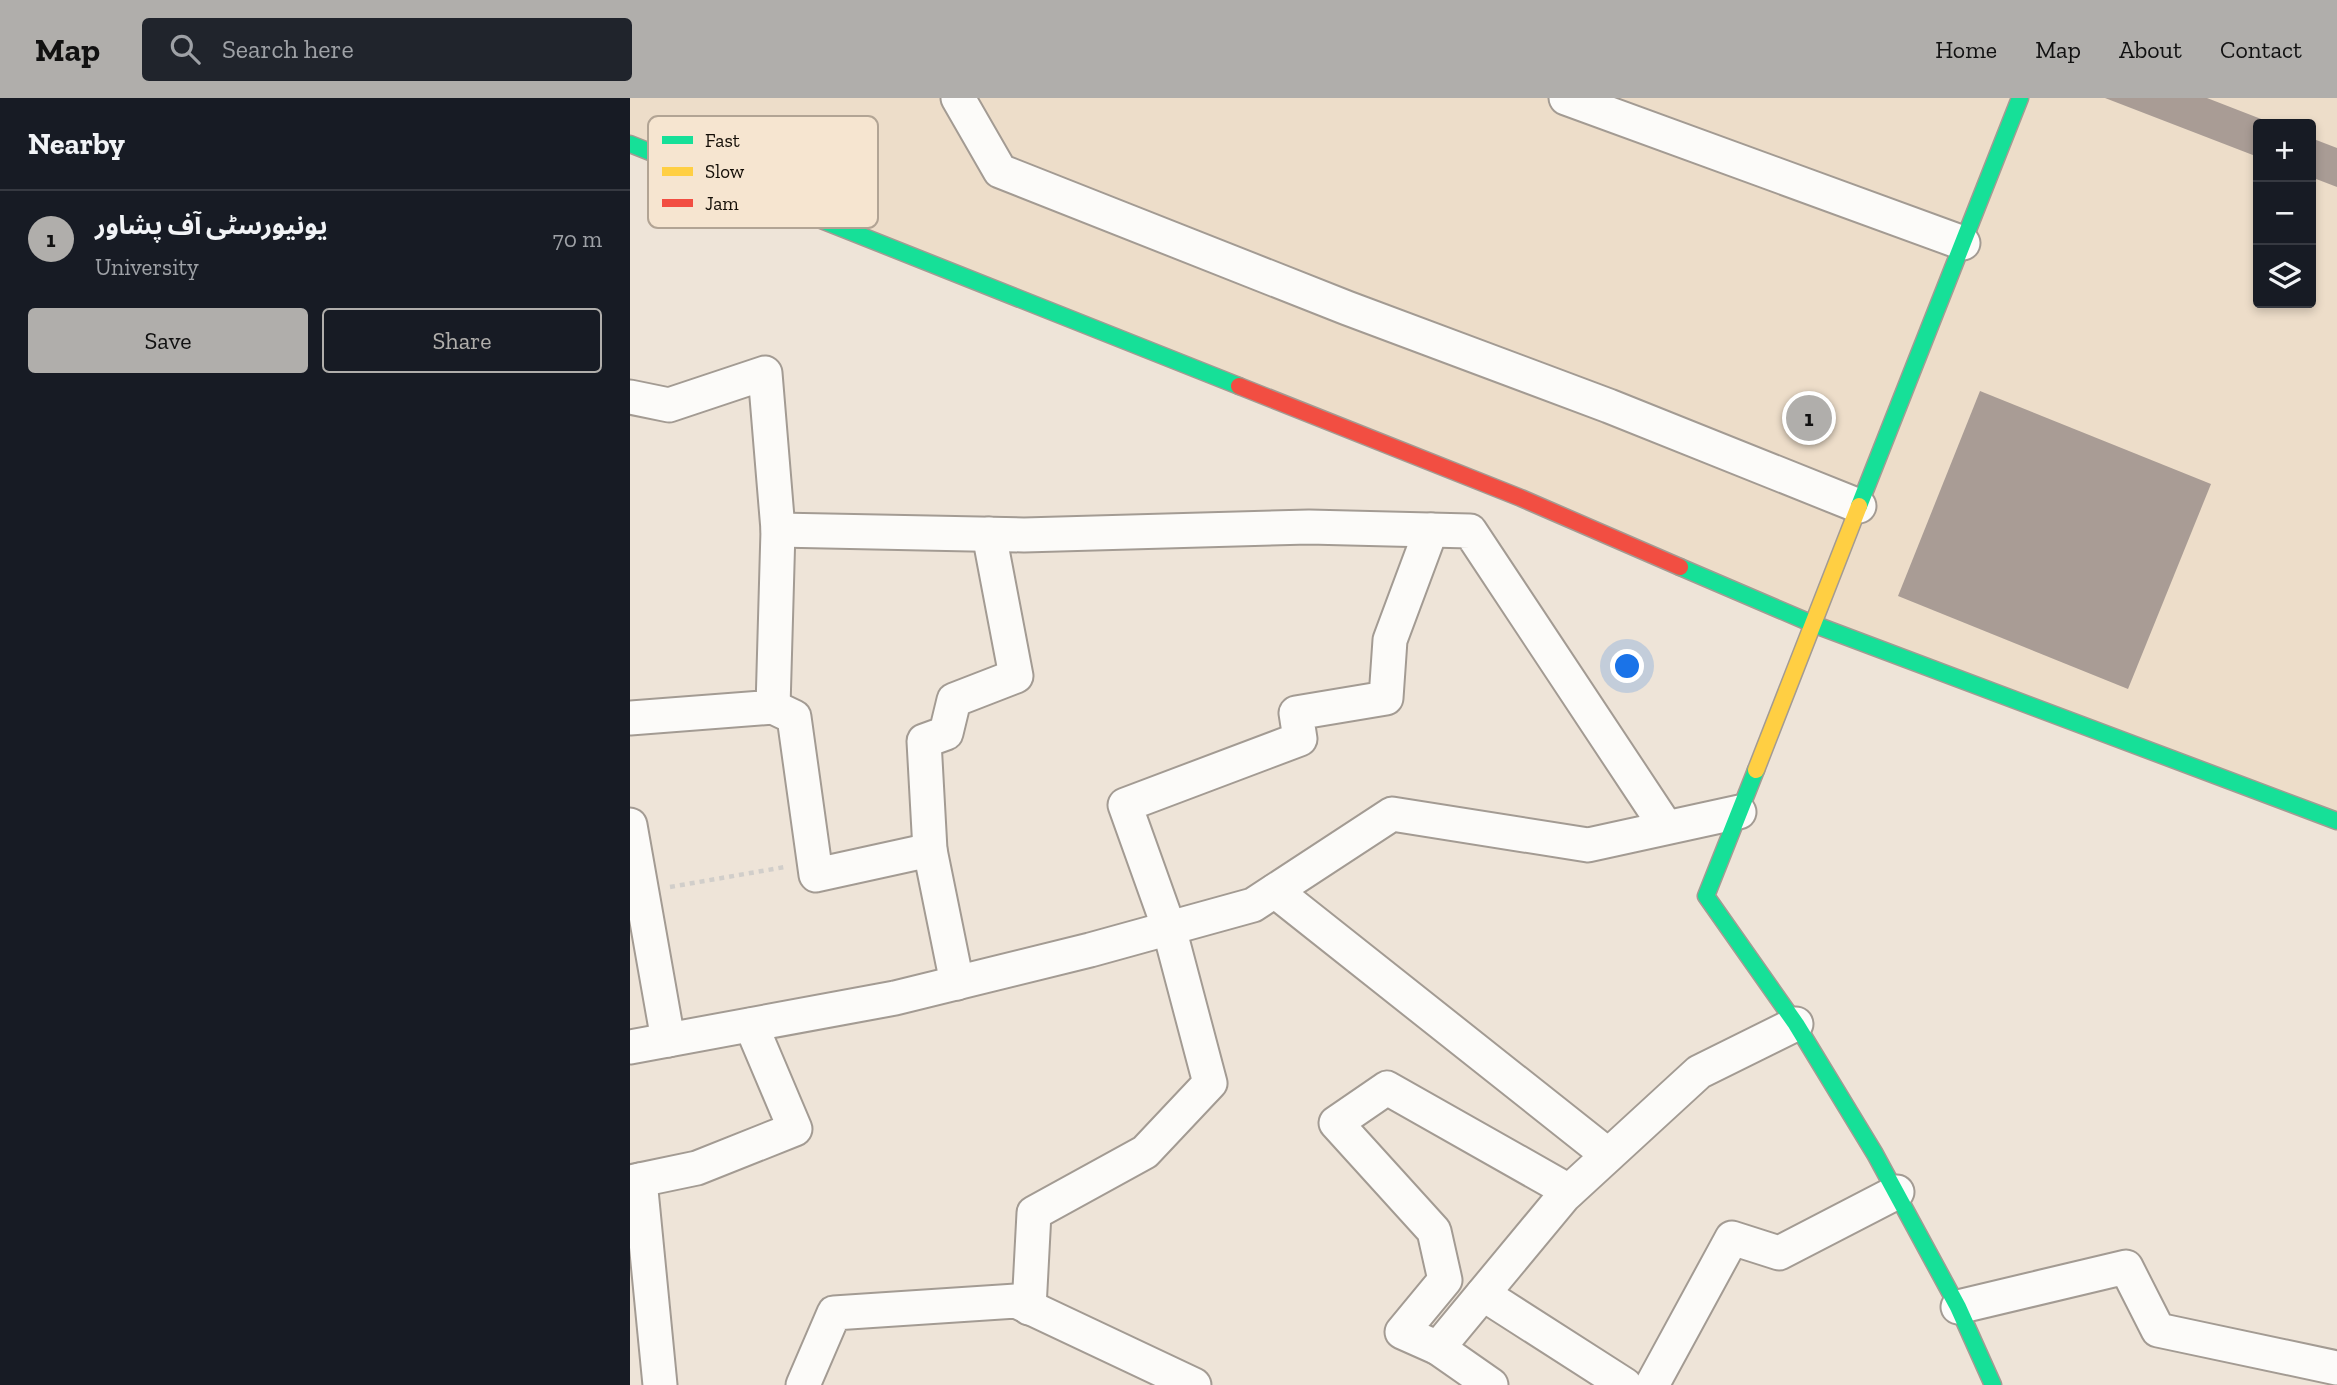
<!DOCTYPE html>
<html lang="en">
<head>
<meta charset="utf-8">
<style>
  :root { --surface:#171b24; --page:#20242c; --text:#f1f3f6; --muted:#9ea1a6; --line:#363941; --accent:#b0aeab }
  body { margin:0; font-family:"Zilla Slab","Noto Sans Arabic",serif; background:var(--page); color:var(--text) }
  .controls { position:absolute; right:21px; top:21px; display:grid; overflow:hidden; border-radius:7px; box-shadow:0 4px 10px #0003 }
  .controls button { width:63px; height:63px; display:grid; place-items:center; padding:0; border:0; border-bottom:2px solid var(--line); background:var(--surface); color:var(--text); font:35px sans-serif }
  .you { position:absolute; left:998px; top:569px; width:24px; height:24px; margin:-18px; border:5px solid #fff; border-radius:50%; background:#1a73e8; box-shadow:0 0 0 10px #1a73e833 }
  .badge { display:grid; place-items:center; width:46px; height:46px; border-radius:50%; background:var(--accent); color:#111; font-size:23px; font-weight:700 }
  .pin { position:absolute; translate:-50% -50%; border:4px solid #fff; box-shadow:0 2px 7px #0006 }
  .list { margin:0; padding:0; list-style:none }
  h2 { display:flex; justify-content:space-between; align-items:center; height:91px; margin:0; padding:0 28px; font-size:30px }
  h2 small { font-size:23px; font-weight:400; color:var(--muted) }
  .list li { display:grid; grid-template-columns:46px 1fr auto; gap:21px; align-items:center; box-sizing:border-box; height:98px; padding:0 28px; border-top:2px solid var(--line) }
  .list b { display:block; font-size:26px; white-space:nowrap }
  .list p { margin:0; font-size:23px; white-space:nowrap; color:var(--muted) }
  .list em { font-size:23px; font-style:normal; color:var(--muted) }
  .actions { display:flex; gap:14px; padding:21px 28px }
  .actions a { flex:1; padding:16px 0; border:2px solid var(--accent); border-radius:7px; text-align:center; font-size:24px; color:var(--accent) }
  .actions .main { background:var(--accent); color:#111 }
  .icon { flex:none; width:38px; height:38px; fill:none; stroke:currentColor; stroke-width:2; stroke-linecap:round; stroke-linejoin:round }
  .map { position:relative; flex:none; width:1707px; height:1287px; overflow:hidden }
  header { display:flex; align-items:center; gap:42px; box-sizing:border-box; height:98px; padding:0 35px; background:var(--accent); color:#111 }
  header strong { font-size:33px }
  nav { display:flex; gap:38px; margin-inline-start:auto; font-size:24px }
  .search { width:490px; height:63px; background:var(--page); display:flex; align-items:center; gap:18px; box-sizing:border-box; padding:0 24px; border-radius:7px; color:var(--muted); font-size:26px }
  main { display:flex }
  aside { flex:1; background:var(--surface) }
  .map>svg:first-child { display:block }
  .built { fill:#edddc9; fill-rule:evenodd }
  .building { fill:#a99c95 }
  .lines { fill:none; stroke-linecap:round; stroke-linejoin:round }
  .street-casing { stroke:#a39b93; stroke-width:37 }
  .fast-casing { stroke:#a39b93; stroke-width:19 }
  .slow-casing { stroke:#a39b93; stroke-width:19 }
  .jam-casing { stroke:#a39b93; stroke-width:19 }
  .path { stroke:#d1ceca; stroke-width:4.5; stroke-dasharray:5 5; stroke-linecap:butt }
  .street { stroke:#fcfbf9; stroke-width:33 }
  .fast { stroke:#16e098; stroke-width:16 }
  .slow { stroke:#ffcf43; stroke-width:16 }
  .jam { stroke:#f24e42; stroke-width:16 }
  .key { fill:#f6e5d0; stroke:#b2a494; stroke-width:2 }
  .key-label { font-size:19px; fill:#140e07 }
</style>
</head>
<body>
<header>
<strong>Map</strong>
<div class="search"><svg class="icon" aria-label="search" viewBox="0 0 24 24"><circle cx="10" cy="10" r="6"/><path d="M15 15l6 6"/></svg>Search here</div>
<nav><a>Home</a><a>Map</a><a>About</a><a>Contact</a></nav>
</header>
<main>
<aside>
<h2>Nearby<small></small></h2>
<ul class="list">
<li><span class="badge">1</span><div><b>یونیورسٹی آف پشاور</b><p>University</p></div><em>70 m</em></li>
</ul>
<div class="actions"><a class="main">Save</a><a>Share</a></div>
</aside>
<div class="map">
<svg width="1707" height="1287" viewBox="0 0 1707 1287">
  <rect width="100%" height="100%" fill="#eee4d8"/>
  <!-- built -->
  <path class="built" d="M 0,0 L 1707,0 L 1707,731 L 0,52 ZM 1628,26 L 1681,26 L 1681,205 L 1628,205 Z"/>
  <!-- building -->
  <g class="building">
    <polygon points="1475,0 1577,0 1644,26 1628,26 1628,59"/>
    <polygon points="1681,40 1707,50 1707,89 1681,79"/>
    <polygon points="1350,293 1581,386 1498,591 1268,498"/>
  </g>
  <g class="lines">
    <!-- street casing -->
    <g class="street-casing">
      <g id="street">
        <polyline points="328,0 370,73 717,210 979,308 1229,408"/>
        <polyline points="936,0 1333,145"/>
        <polyline points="0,299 39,307 135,275 148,432 143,609 0,620"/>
        <polyline points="148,432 394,437 679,429 840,433 1036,729"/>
        <polyline points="143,609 164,619 186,777 300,752 327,885"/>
        <polyline points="0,727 38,942"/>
        <polyline points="300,752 294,643 316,635 324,602 386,578 359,436"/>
        <polyline points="645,793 978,1057"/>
        <polyline points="0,949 265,900 460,852 623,807 762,716 958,747 1109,714"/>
        <polyline points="10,1082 30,1287"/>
        <polyline points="0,1084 67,1070 165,1031 121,927"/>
        <polyline points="853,1196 995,1287"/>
        <polyline points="1328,1209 1496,1169 1528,1232 1707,1270"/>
        <polyline points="399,1210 404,1115 515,1054 580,985 539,830 495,707 670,641 666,615 756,600 760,542 801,432"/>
        <polyline points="808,1250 772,1234 815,1182 804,1133 706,1025 757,990 939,1093"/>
        <polyline points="173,1287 204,1215 386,1203 564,1287"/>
        <polyline points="861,1287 808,1250 934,1098 1069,974 1166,926"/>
        <polyline points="1022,1287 1102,1140 1149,1155 1267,1094"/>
      </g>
    </g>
    <!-- fast casing -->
    <g class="fast-casing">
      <g id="fast">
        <polyline points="0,46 609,288"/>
        <polyline points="1229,408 1390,0"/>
        <polyline points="1050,469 1183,526 1707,723"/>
        <polyline points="1126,672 1076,798 1166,926 1245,1056 1328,1209 1363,1287"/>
      </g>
    </g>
    <!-- slow casing -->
    <g class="slow-casing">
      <polyline id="slow" points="1126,672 1229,408"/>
    </g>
    <!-- jam casing -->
    <g class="jam-casing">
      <polyline id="jam" points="609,288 891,400 1050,469"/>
    </g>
    <!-- path -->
    <polyline class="path" points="40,789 155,769"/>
    <!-- street -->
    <use href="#street" class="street"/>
    <!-- fast -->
    <use href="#fast" class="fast"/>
    <!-- slow -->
    <use href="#slow" class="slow"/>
    <!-- jam -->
    <use href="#jam" class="jam"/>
  </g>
  <!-- legend -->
  <rect x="18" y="18" width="230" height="112" rx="10" class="key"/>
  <rect x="32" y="38" width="31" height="8" fill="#16e098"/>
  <rect x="32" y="69" width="31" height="9" fill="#ffcf43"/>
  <rect x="32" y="101" width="31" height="8" fill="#f24e42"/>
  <g class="key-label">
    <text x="75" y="49">Fast</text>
    <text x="75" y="80">Slow</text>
    <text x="75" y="112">Jam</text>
  </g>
</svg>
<div class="controls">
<button>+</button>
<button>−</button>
<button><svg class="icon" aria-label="layers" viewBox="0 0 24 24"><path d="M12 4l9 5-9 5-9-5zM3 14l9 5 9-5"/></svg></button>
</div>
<div class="you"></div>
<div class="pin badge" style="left:1179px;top:320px">1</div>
</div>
</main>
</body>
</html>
